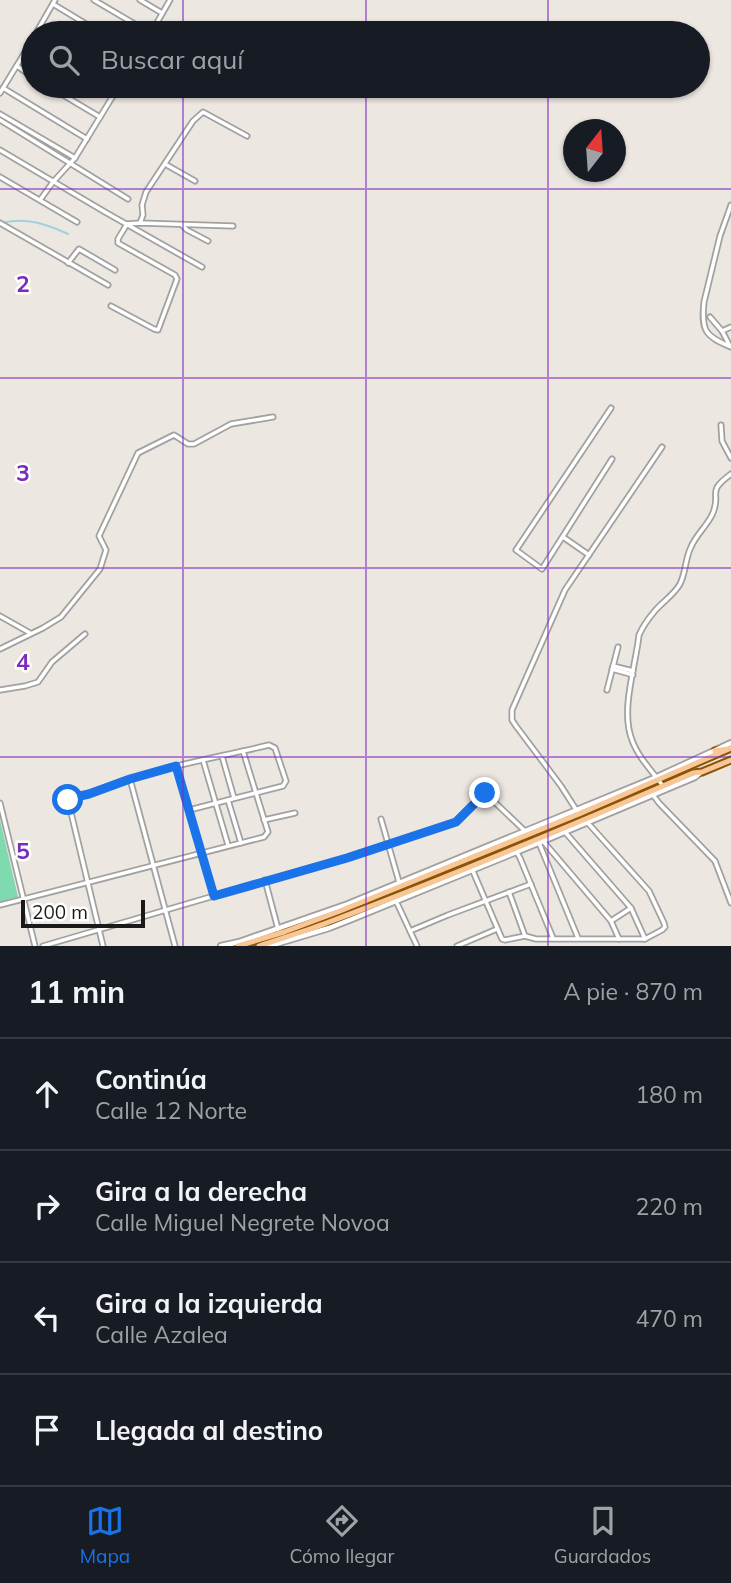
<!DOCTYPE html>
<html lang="es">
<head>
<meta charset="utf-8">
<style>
  :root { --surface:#171b24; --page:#242831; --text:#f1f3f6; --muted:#9ea1a6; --line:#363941; --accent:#1a73e8 }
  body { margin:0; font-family:Mulish,sans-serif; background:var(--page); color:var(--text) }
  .compass { position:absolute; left:563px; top:119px; width:63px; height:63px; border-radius:50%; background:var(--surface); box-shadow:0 2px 5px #0004; rotate:17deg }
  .scale { position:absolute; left:21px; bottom:18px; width:124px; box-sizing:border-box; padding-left:7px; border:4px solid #1a1a1a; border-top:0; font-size:19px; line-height:24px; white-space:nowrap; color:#1a1a1a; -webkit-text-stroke:5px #fff; paint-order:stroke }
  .stop { position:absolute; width:21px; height:21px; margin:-16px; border:5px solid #1a73e8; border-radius:50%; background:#fff }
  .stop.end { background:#1a73e8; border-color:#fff; box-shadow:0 2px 7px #0008 }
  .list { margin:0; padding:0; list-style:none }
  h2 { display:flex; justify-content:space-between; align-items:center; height:91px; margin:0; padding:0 28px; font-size:30px }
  h2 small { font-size:23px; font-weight:400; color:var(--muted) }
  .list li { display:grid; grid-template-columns:46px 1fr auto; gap:21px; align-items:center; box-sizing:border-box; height:112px; padding:0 28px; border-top:2px solid var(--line) }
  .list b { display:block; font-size:26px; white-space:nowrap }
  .list p { margin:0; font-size:23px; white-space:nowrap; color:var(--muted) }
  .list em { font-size:23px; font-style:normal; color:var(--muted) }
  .icon { flex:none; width:38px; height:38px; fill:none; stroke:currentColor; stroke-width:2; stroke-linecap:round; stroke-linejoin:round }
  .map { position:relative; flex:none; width:731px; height:946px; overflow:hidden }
  .search { position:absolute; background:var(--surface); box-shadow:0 2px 5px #0004; left:21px; right:21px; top:21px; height:77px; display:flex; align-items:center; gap:18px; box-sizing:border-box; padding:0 24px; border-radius:38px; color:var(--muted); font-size:26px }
  .sheet { height:539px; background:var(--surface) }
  nav { display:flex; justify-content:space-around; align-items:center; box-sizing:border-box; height:98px; border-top:2px solid var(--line); background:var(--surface); font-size:19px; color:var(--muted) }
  nav a { display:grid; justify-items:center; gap:4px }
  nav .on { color:var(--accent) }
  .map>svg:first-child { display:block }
  .pitch { fill:#7fdaaf }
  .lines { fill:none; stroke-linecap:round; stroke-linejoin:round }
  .stream { stroke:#a1d1d9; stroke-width:2 }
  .minor-casing { stroke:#a1a1a1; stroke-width:7 }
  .tertiary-casing { stroke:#a1a1a1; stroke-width:8 }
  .primary-casing { stroke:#8c5405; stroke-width:9 }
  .minor { stroke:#fff; stroke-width:3.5 }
  .tertiary { stroke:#fff; stroke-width:4.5 }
  .primary { stroke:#f8c798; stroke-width:5 }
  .route { stroke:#1a73e8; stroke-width:9 }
  .grid { fill:none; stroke:#7b2cbf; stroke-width:2; stroke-opacity:0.55 }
  .grid-label { font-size:23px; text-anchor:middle; font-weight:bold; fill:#7b2cbf; stroke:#fff; stroke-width:5; stroke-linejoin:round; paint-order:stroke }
</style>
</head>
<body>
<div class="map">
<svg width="731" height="946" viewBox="0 0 731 946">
  <rect width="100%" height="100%" fill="#ece7e0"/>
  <!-- pitch -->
  <polygon class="pitch" points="0,820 19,901 0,905"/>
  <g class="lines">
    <!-- stream -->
    <path class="stream" d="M 2,223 C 27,217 46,224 68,234"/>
    <!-- minor casing -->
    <g class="minor-casing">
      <g id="minor">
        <polyline points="94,0 150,33"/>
        <polyline points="140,0 162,13"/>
        <polyline points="53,4 101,33"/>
        <polyline points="40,27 51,33"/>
        <polyline points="36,33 55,0"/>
        <polyline points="151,33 170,0"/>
        <polyline points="17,66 33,77"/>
        <polyline points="48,86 100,117"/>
        <polyline points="95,86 113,96"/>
        <polyline points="3,88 87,139"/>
        <polyline points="0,93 33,39"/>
        <polyline points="0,114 75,158"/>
        <polyline points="0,120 128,199"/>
        <polyline points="0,150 105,212 202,267"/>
        <polyline points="165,164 195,181"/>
        <polyline points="0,177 77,222"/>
        <polyline points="40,200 53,182 75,158 119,86"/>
        <path d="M 731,205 L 720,236 L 704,302 C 701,331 705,336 731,347"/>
        <polyline points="0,223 108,285"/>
        <polyline points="140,223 143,215 142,205 146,192 193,121 203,112 247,136"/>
        <polyline points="182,225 187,230 208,241"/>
        <polyline points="68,263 79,249 115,270"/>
        <polyline points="111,306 154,329 158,330 177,279 175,275 118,243 118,239 127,224 140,223 233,226"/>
        <polyline points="710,317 722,331 730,346"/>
        <polyline points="722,331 731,327"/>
        <polyline points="611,408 516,550 542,569 612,459"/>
        <polyline points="721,425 722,441 731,458"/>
        <polyline points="563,537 589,555"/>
        <polyline points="0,616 30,633"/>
        <polyline points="0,649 43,628 61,617 100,569 106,550 99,536 138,453 174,435 188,444 194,444 231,424 273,417"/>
        <polyline points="613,666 633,671"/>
        <polyline points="612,669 633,675"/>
        <polyline points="0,690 25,686 38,682 52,662 85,634"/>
        <polyline points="607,690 618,647"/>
        <polyline points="222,756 234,798"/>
        <polyline points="203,760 228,845"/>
        <polyline points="176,766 214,895"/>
        <polyline points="130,779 175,946"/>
        <path d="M 663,786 C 652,771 638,757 632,740 C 620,710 636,665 639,635 C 643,626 648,619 654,612 C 662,602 674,595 680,584 C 686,572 685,559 691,547 C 696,535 706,527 712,515 C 723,492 704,494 731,474"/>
        <polyline points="653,795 659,803 715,861 731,903"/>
        <polyline points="228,800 241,843"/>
        <polyline points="0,803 35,946"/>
        <polyline points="577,811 561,786 516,726 512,720 512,710 565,590 662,447"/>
        <polyline points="381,819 399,882"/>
        <polyline points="264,820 295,813"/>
        <polyline points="565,832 631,908 645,939"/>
        <polyline points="543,841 611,921 619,939"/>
        <polyline points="539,843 578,938"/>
        <polyline points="516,851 520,858 553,938"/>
        <polyline points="472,869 502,939 505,940 525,936 536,939 645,939 662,930 665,927 664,923 649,891 587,822"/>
        <polyline points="265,880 278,929"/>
        <polyline points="509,892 525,936"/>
        <polyline points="396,901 417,946"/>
        <polyline points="0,905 264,837 268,832 243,751"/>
        <polyline points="611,921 631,908"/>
        <polyline points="410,931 448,915 531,884"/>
        <polyline points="43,946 347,857 456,822 485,793 525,831"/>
        <path d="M 103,946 L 68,800 L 70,798 C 92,794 111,784 132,778 C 177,764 224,756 269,745 L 275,748 L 286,781 L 283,786 L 189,810"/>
        <polyline points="457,946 497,929"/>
      </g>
    </g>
    <!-- tertiary casing -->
    <g class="tertiary-casing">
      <g id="tertiary">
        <polyline points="221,946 239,942 348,904 657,777 731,743"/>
        <polyline points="269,946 329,928 352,919 543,841 695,777 700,773"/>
      </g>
    </g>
    <!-- primary casing -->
    <g class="primary-casing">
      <g id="primary">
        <polyline points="715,751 728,749"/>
        <polyline points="238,946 284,932 340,911 579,814 731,748"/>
        <path d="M 259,946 C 282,938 306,931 329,922 C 452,876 573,825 693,773 L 702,772 L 731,760"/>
      </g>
    </g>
    <!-- minor -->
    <use href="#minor" class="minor"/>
    <!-- tertiary -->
    <use href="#tertiary" class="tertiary"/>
    <!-- primary -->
    <use href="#primary" class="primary"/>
  </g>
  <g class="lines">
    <!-- route -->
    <polyline class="route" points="68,800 71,798 89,794 130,779 176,766 214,896 347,858 456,822 485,793"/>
  </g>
  <!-- grid -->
  <path class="grid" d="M 183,0 L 183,33M 366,0 L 366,33M 548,0 L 548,33M 183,86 L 183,946M 366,86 L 366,946M 548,86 L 548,946M 0,189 L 731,189M 0,378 L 731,378M 0,568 L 731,568M 0,757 L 731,757"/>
  <g class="grid-label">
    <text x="23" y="292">2</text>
    <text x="23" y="481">3</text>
    <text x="23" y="670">4</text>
    <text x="23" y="859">5</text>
  </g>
</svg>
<svg class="compass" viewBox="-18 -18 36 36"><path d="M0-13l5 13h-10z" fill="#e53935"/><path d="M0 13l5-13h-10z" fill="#9ea1a6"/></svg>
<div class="scale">200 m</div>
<div class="stop" style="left:68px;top:800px"></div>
<div class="stop end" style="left:485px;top:793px"></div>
<div class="search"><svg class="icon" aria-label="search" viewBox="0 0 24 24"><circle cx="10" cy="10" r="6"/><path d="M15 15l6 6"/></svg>Buscar aquí</div>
</div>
<section class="sheet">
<h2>11 min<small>A pie · 870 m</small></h2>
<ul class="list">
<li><svg class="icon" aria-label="ahead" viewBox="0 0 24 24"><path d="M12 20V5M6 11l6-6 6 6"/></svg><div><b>Continúa</b><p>Calle 12 Norte</p></div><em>180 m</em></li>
<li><svg class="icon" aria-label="right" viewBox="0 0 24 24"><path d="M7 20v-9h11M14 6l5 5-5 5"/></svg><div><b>Gira a la derecha</b><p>Calle Miguel Negrete Novoa</p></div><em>220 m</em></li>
<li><svg class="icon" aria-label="left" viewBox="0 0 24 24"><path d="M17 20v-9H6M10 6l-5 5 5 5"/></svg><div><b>Gira a la izquierda</b><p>Calle Azalea</p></div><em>470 m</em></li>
<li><svg class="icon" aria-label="arrive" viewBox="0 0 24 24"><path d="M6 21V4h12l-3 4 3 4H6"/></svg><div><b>Llegada al destino</b></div></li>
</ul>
</section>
<nav>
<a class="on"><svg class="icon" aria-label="map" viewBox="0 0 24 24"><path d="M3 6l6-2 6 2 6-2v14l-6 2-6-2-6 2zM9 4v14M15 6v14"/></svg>Mapa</a>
<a><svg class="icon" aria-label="directions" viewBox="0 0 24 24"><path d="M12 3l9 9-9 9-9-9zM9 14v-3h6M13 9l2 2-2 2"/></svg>Cómo llegar</a>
<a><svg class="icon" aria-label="saved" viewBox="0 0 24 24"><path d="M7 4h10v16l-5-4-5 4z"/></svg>Guardados</a>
</nav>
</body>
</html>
